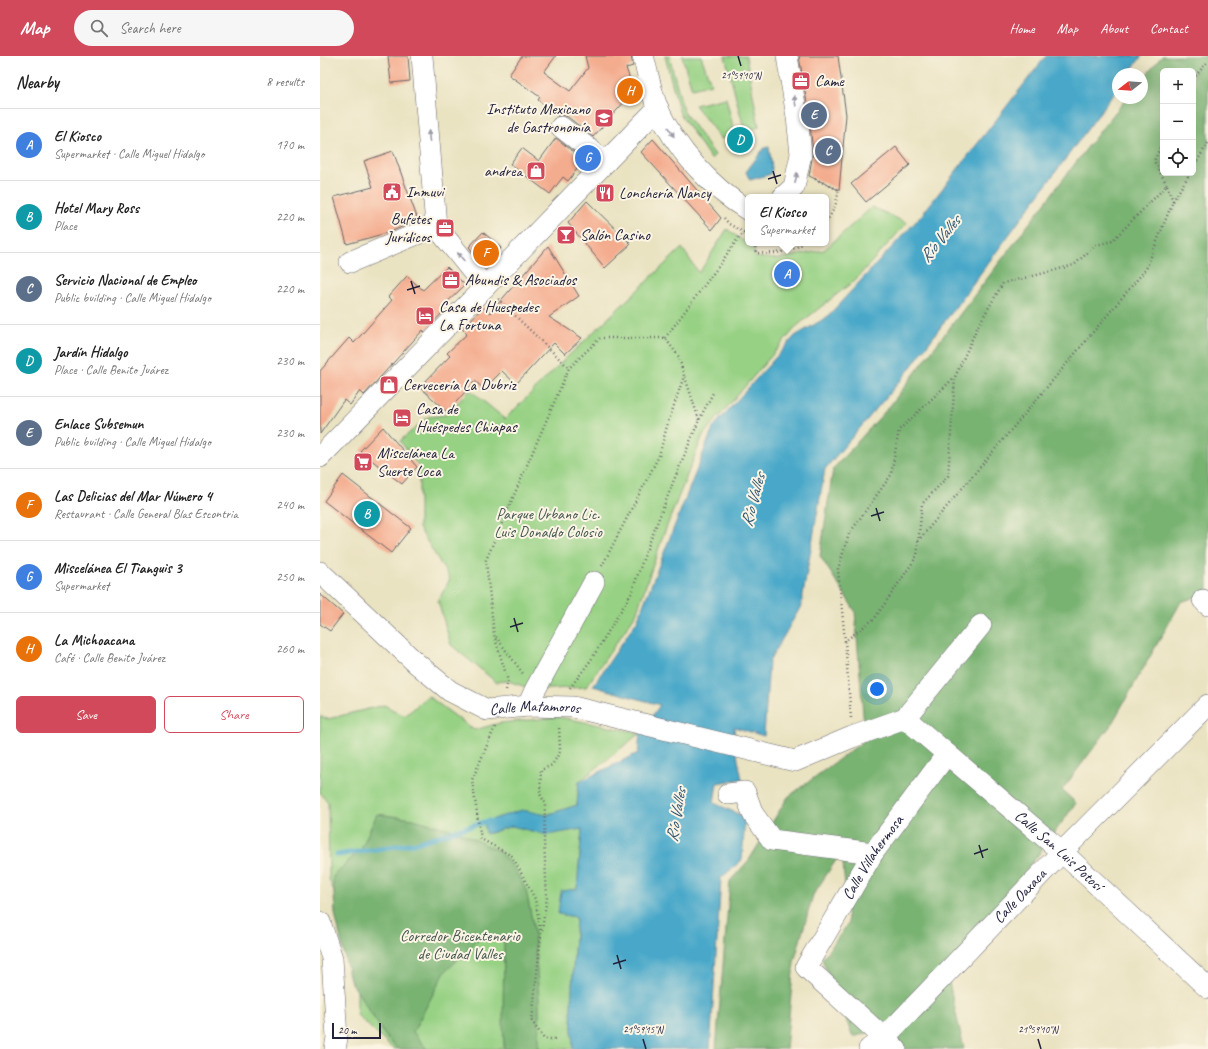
<!DOCTYPE html>
<html lang="en">
<head>
<meta charset="utf-8">
<style>
  :root { --surface:#fff; --page:#f6f6f6; --text:#222; --muted:#767676; --line:#e0e0e0; --accent:#d1495b }
  body { margin:0; font-family:Caveat,sans-serif; background:var(--page); color:var(--text) }
  .controls { position:absolute; right:12px; top:12px; display:grid; overflow:hidden; border-radius:6px; box-shadow:0 4px 16px #0002 }
  .controls button { width:36px; height:36px; display:grid; place-items:center; padding:0; border:0; border-bottom:1px solid var(--line); background:var(--surface); color:var(--text); font:20px sans-serif }
  .compass { position:absolute; left:792px; top:12px; width:36px; height:36px; border-radius:50%; background:var(--surface); box-shadow:0 4px 16px #0002; rotate:253deg }
  .scale { position:absolute; left:12px; bottom:10px; width:49px; box-sizing:border-box; padding-left:4px; border:2px solid #22223b; border-top:0; font-size:11px; line-height:14px; white-space:nowrap; color:#22223b; -webkit-text-stroke:3px #fcf5e5; paint-order:stroke }
  .you { position:absolute; left:557px; top:633px; width:14px; height:14px; margin:-10px; border:3px solid #fff; border-radius:50%; background:#1a73e8; box-shadow:0 0 0 6px #1a73e833 }
  .badge { display:grid; place-items:center; width:26px; height:26px; border-radius:50%; background:var(--accent); color:#fff; font-size:13px; font-weight:700 }
  .pin { position:absolute; translate:-50% -50%; border:2px solid #fff; box-shadow:0 1px 4px #0006 }
  .popup { position:absolute; left:425px; top:138px; width:84px; height:52px; box-sizing:border-box; display:grid; place-content:center; border-radius:6px; background:var(--surface); filter:drop-shadow(0 1px 3px #0005); font-size:13px; white-space:nowrap; color:var(--muted) }
  .popup b { font-size:15px; color:var(--text) }
  .popup::after { content:''; position:absolute; left:50%; top:100%; margin-left:-8px; border:8px solid transparent; border-top-color:var(--surface) }
  .list { margin:0; padding:0; list-style:none }
  h2 { display:flex; justify-content:space-between; align-items:center; height:52px; margin:0; padding:0 16px; font-size:17px }
  h2 small { font-size:13px; font-weight:400; color:var(--muted) }
  .list li { display:grid; grid-template-columns:26px 1fr auto; gap:12px; align-items:center; box-sizing:border-box; height:72px; padding:0 16px; border-top:1px solid var(--line) }
  .list b { display:block; font-size:15px; white-space:nowrap }
  .list p { margin:0; font-size:13px; white-space:nowrap; color:var(--muted) }
  .list em { font-size:13px; font-style:normal; color:var(--muted) }
  .actions { display:flex; gap:8px; padding:12px 16px }
  .actions a { flex:1; padding:9px 0; border:1px solid var(--accent); border-radius:6px; text-align:center; font-size:14px; color:var(--accent) }
  .actions .main { background:var(--accent); color:#fff }
  .icon { flex:none; width:22px; height:22px; fill:none; stroke:currentColor; stroke-width:2; stroke-linecap:round; stroke-linejoin:round }
  .map { position:relative; flex:none; width:888px; height:993px; overflow:hidden }
  header { display:flex; align-items:center; gap:24px; box-sizing:border-box; height:56px; padding:0 20px; background:var(--accent); color:#fff }
  header strong { font-size:19px }
  nav { display:flex; gap:22px; margin-inline-start:auto; font-size:14px }
  .search { width:280px; height:36px; background:var(--page); display:flex; align-items:center; gap:10px; box-sizing:border-box; padding:0 14px; border-radius:22px; color:var(--muted); font-size:15px }
  main { display:flex }
  aside { flex:1; background:var(--surface) }
  .map>svg:first-child { display:block }
  .green { fill:#97d184; stroke:#5c7a60 }
  .forest { fill:#79b372; stroke:#4e6a56; fill-rule:evenodd }
  .water { fill:#4aa8c9; stroke:#366582 }
  .lines { fill:none; stroke-linecap:round; stroke-linejoin:round }
  .stream { stroke:#4aa8c9; stroke-width:5 }
  .building { fill:#f4ac8e }
  .minor-casing { stroke:#68666a; stroke-width:22 }
  .path { stroke:#68666a; stroke-width:2.5; stroke-dasharray:1 3; stroke-linecap:butt }
  .minor { stroke:#fff; stroke-width:21 }
  .oneway { fill:#9c9ca7 }
  .ticks { fill:none; stroke:#22223b; stroke-width:1.5 }
  .labels { text-anchor:middle; dominant-baseline:central; stroke-width:4; stroke-linejoin:round; paint-order:stroke }
  .poi-label { font-size:16px; fill:#22223b; stroke:#fcf5e5; text-anchor:start }
  .park-label { font-size:16px; fill:#455751; stroke:#fcf5e5 }
  .street-label { font-size:16px; fill:#22223b; stroke:#fcf5e5 }
  .water-label { font-size:17px; font-style:italic; fill:#325874; stroke:#fcf5e5 }
  .ticks-label { font-size:10px; text-anchor:middle; fill:#22223b; stroke:#fcf5e5; stroke-width:4; stroke-linejoin:round; paint-order:stroke }
</style>
</head>
<body>
<header>
<strong>Map</strong>
<div class="search"><svg class="icon" aria-label="search" viewBox="0 0 24 24"><circle cx="10" cy="10" r="6"/><path d="M15 15l6 6"/></svg>Search here</div>
<nav><a>Home</a><a>Map</a><a>About</a><a>Contact</a></nav>
</header>
<main>
<aside>
<h2>Nearby<small>8 results</small></h2>
<ul class="list">
<li><span class="badge" style="background:#3f7fe0">A</span><div><b>El Kiosco</b><p>Supermarket · Calle Miguel Hidalgo</p></div><em>170 m</em></li>
<li><span class="badge" style="background:#0f9aa8">B</span><div><b>Hotel Mary Ross</b><p>Place</p></div><em>220 m</em></li>
<li><span class="badge" style="background:#5c6f8a">C</span><div><b>Servicio Nacional de Empleo</b><p>Public building · Calle Miguel Hidalgo</p></div><em>220 m</em></li>
<li><span class="badge" style="background:#0f9aa8">D</span><div><b>Jardín Hidalgo</b><p>Place · Calle Benito Juárez</p></div><em>230 m</em></li>
<li><span class="badge" style="background:#5c6f8a">E</span><div><b>Enlace Subsemun</b><p>Public building · Calle Miguel Hidalgo</p></div><em>230 m</em></li>
<li><span class="badge" style="background:#e8710a">F</span><div><b>Las Delicias del Mar Número 4</b><p>Restaurant · Calle General Blas Escontria</p></div><em>240 m</em></li>
<li><span class="badge" style="background:#3f7fe0">G</span><div><b>Miscelánea El Tianguis 3</b><p>Supermarket</p></div><em>250 m</em></li>
<li><span class="badge" style="background:#e8710a">H</span><div><b>La Michoacana</b><p>Café · Calle Benito Juárez</p></div><em>260 m</em></li>
</ul>
<div class="actions"><a class="main">Save</a><a>Share</a></div>
</aside>
<div class="map">
<svg width="888" height="993" viewBox="0 0 888 993">
  <rect width="100%" height="100%" fill="#fcf5e5"/>
  <filter id="ink" filterUnits="userSpaceOnUse"><feTurbulence type="fractalNoise" baseFrequency=".025" numOctaves="2"/><feDisplacementMap in="SourceGraphic" scale="8" xChannelSelector="R" yChannelSelector="G"/><feConvolveMatrix kernelMatrix="1 2 1 2 8 2 1 2 1" color-interpolation-filters="sRGB"/></filter>
  <filter id="wash" filterUnits="userSpaceOnUse"><feTurbulence type="fractalNoise" baseFrequency=".012" numOctaves="4" result="noise"/><feDisplacementMap in="SourceGraphic" scale="16" xChannelSelector="R" yChannelSelector="G"/><feGaussianBlur stdDeviation="0.9" result="paint"/><feColorMatrix in="noise" values="0 0 0 0 0 0 0 0 0 0 0 0 0 0 0 0 0 1.4 0 .05"/><feComposite in="paint" operator="in"/></filter>
  <g filter="url(#wash)">
    <rect width="100%" height="100%" fill="#eae3c2"/>
    <!-- green -->
    <g class="green">
      <polygon points="345,0 349,0 364,56 395,99 391,103 360,58"/>
      <polygon points="362,0 381,0 391,28 372,33"/>
      <polygon points="405,0 426,0 439,71 425,76"/>
      <polygon points="406,42 415,79 401,83 375,49"/>
      <polygon points="552,151 587,167 535,224 478,269 383,379 343,480 316,558 266,631 215,634 188,625 176,626 131,589 118,545 130,523 99,472 99,411 80,385 108,361 126,359 150,334 185,363 243,305 362,192 379,217 407,173 434,193 435,201 457,203 504,194"/>
      <polygon points="108,640 154,674 180,667 239,661 320,677 259,726 257,749 166,778 192,770 262,773 257,833 239,858 256,861 251,951 253,993 73,993 37,959 37,895 9,823 8,746 0,737 0,660 8,663 64,649 85,660"/>
    </g>
    <!-- forest -->
    <g class="forest">
      <path d="M 842,0 L 888,0 L 888,537 L 861,546 L 791,669 L 742,734 L 756,747 L 628,922 L 644,993 L 562,993 L 575,969 L 533,981 L 502,903 L 528,868 L 522,795 L 493,839 L 474,906 L 466,993 L 396,993 L 410,825 L 429,804 L 468,741 L 545,684 L 535,555 L 500,500 L 513,413 L 569,351 L 783,71 L 807,42 L 822,42 L 822,24 ZM 843,15 L 873,15 L 873,117 L 843,117 Z"/>
      <polygon points="57,758 93,763 137,775 179,795 194,813 206,834 214,874 219,944 219,993 184,993 183,963 184,883 160,882 124,917 93,976 107,993 78,993 68,984 30,924 15,858 13,820 41,793"/>
    </g>
    <!-- water -->
    <g class="water">
      <polygon points="726,0 822,0 808,18 798,18 798,32 585,319 505,413 481,550 449,606 444,680 414,671 418,704 422,723 397,727 394,747 425,761 422,804 401,822 390,993 253,993 251,951 256,861 238,858 241,835 257,833 262,773 227,779 192,770 166,778 164,766 202,754 227,759 257,749 259,726 318,697 320,677 340,649 273,630 317,565 394,370 475,280 507,261 601,160"/>
      <polygon points="449,91 452,112 451,118 430,124 426,116 444,92"/>
    </g>
    <g class="lines">
      <!-- stream -->
      <polyline class="stream" points="17,799 96,787 164,766 170,765"/>
    </g>
    <g id="blocks">
      <!-- building -->
      <g class="building">
        <polygon points="68,0 88,0 90,25 71,27"/>
        <polygon points="202,0 236,0 224,16 250,35 268,12 265,0 311,0 313,10 306,12 314,35 273,81 248,61 242,59 237,60 218,44 220,41 189,19"/>
        <polygon points="479,0 518,0 526,59 519,134 489,120 493,97 489,59"/>
        <polygon points="236,82 264,104 248,125 243,121 230,138 190,108 202,92 219,105"/>
        <polygon points="333,83 401,162 392,174 321,96"/>
        <polygon points="576,91 590,109 546,146 531,128"/>
        <polygon points="73,95 98,164 70,176 27,188 14,141 53,131 44,105"/>
        <polygon points="267,145 311,188 285,212 248,167"/>
        <polygon points="163,176 181,192 165,210 149,191"/>
        <polygon points="228,190 259,240 229,261 262,282 245,298 234,287 196,328 182,315 164,333 155,325 127,356 100,331 130,300 127,297 147,278 142,273 163,251 170,257"/>
        <polygon points="127,211 145,229 121,252 124,255 104,276 103,274 44,339 40,335 30,349 24,344 0,378 0,315 29,282 34,287 72,244 68,241 87,220 103,234"/>
        <polygon points="63,371 97,411 82,428 40,395"/>
        <polygon points="23,419 91,472 71,497 4,445"/>
        <polygon points="0,538 23,558 10,575 0,568"/>
      </g>
    </g>
  </g>
  <g filter="url(#ink)">
    <use href="#blocks" fill-opacity="0" stroke="#68666a" stroke-width="1"/>
    <g class="lines">
      <!-- minor casing -->
      <g class="minor-casing">
        <g id="minor">
          <polyline points="102,0 116,170 165,231"/>
          <path d="M 323,0 C 328,17 331,37 338,53 C 355,92 391,132 428,154"/>
          <polyline points="241,71 286,106"/>
          <polyline points="463,141 474,131 481,98 477,61 467,0"/>
          <polyline points="30,206 116,170"/>
          <polyline points="0,401 338,52"/>
          <path id="s1" d="M 0,516 L 96,607 L 130,635 L 167,654 L 208,650 L 253,651 L 475,705 L 532,681 L 585,662 L 661,569"/>
          <polyline points="883,544 888,549"/>
          <polyline points="208,650 215,634 274,526"/>
          <path id="s2" d="M 585,662 L 742,796 L 888,932"/>
          <polyline points="408,738 425,736 433,758 452,784 553,797"/>
          <polyline points="0,866 12,902 17,982 15,993"/>
          <path id="s3" d="M 549,993 L 564,982 L 742,796 L 888,649"/>
          <path id="s4" d="M 576,993 L 486,911 L 553,797 L 627,698"/>
        </g>
      </g>
      <!-- path -->
      <g class="path">
        <polyline points="873,23 888,5"/>
        <polyline points="873,112 888,87"/>
        <polyline points="495,123 519,134 515,151 506,167"/>
        <polyline points="853,145 870,117"/>
        <polyline points="404,162 409,168 425,177"/>
        <path d="M 435,187 L 436,197 C 454,198 468,197 484,187"/>
        <polyline points="178,243 249,312"/>
        <polyline points="345,282 398,211 419,181 428,174"/>
        <polyline points="365,321 379,364"/>
        <polyline points="598,485 826,213 853,145 847,129"/>
        <polyline points="282,510 339,400 347,370 364,320 359,301 345,282"/>
        <polyline points="176,581 204,619"/>
        <polyline points="525,585 518,513 529,478 571,419 579,374 634,322"/>
        <polyline points="250,632 271,604 311,538 325,498 354,424 379,364 394,335"/>
        <polyline points="186,634 188,625 174,579 166,504 249,312 280,282 345,282"/>
        <polyline points="531,662 525,585 555,562 597,500 602,448 628,420 635,321 658,270 683,227 717,219 754,209 776,189 792,185 847,129 834,105 843,85"/>
        <polyline points="175,671 152,724 161,783 192,800 215,843 221,878 212,965 224,983 237,983"/>
        <polyline points="222,874 227,841 224,786 225,747 220,738 221,714 232,709 240,696 239,669"/>
      </g>
      <!-- minor -->
      <use href="#minor" class="minor"/>
    </g>
    <!-- one-way arrows -->
    <defs><path id="oneway-solid" d="M-6-.8H1V-3.2L6.5 0L1 3.2V.8H-6Z"/></defs>
    <g class="oneway">
      <use href="#oneway-solid" transform="translate(475 45) rotate(-100)"/>
      <use href="#oneway-solid" transform="translate(351 76) rotate(57)"/>
      <use href="#oneway-solid" transform="translate(109 80) rotate(-95)"/>
      <use href="#oneway-solid" transform="translate(476 122) rotate(-79)"/>
      <use href="#oneway-solid" transform="translate(141 201) rotate(-129)"/>
    </g>
  </g>
  <!-- ticks -->
  <path class="ticks" d="M 418,0 L 421,10M 453,115 L 457,128M 448,123 L 461,119M 91,225 L 95,238M 87,234 L 100,230M 556,452 L 560,465M 551,460 L 564,456M 194,562 L 198,576M 190,571 L 203,567M 659,789 L 663,802M 654,798 L 668,793M 297,899 L 301,913M 293,908 L 306,904M 323,983 L 326,993M 718,983 L 721,993"/>
  <!-- icons -->
  <defs>
    <g id="office-square" transform="scale(1)"><rect x="-9" y="-9" width="18" height="18" rx="4" fill="#d1495b" stroke="#fcf5e5"/><path d="M-6-3h4V-5.5h4V-3h4V5H-6ZM-1-4.5V-3h2v-1.5ZM-6 0V1H6V0Z" fill="#fff"/></g>
    <g id="university-square" transform="scale(1)"><rect x="-9" y="-9" width="18" height="18" rx="4" fill="#d1495b" stroke="#fcf5e5"/><path d="M0-5L7-2L0 1L-7-2ZM-4 1L0 2.5L4 1V4Q0 6-4 4Z" fill="#fff"/></g>
    <g id="shop-square" transform="scale(1)"><rect x="-9" y="-9" width="18" height="18" rx="4" fill="#d1495b" stroke="#fcf5e5"/><path d="M-5-2.5h2.3a2.7 3.5 0 0 1 5.4 0H5L5.5 6h-11ZM-1.5-2.5h3a1.5 2.3 0 0 0-3 0Z" fill="#fff"/></g>
    <g id="civic-square" transform="scale(1)"><rect x="-9" y="-9" width="18" height="18" rx="4" fill="#d1495b" stroke="#fcf5e5"/><path d="M-.6-6.5H3V-4.5H.6V-3L4-1V1h2V6H-6V1h2V-1L-.6-3ZM-1.2 2.5V6h2.4V2.5Z" fill="#fff"/></g>
    <g id="restaurant-square" transform="scale(1)"><rect x="-9" y="-9" width="18" height="18" rx="4" fill="#d1495b" stroke="#fcf5e5"/><path d="M-5-6h1v4h1v-4h1v4h1v-4h1v5L-1.5 .5V6h-2V.5L-5-1ZM5-6V6H3V1.5H1.5Q1.5-4 5-6Z" fill="#fff"/></g>
    <g id="bar-square" transform="scale(1)"><rect x="-9" y="-9" width="18" height="18" rx="4" fill="#d1495b" stroke="#fcf5e5"/><path d="M-6-5H6L.8 .8V4.5H3.5V6h-7V4.5H-.8V.8Z" fill="#fff"/></g>
    <g id="hotel-square" transform="scale(1)"><rect x="-9" y="-9" width="18" height="18" rx="4" fill="#d1495b" stroke="#fcf5e5"/><path d="M-6-4.5h1.5V1H6V5H4.5V3h-9V5H-6ZM-4 0a1.8 1.8 0 1 1 3.6 0ZM.5 0V-2.5h3Q6-2.5 6 0Z" fill="#fff"/></g>
    <g id="supermarket-square" transform="scale(1)"><rect x="-9" y="-9" width="18" height="18" rx="4" fill="#d1495b" stroke="#fcf5e5"/><path d="M-6-5.5h2.5l.6 2H6L4.5 2H-2.5L-4.4-4H-6ZM-1.5 3.2a1.3 1.3 0 1 0 .1 0ZM3 3.2a1.3 1.3 0 1 0 .1 0Z" fill="#fff"/></g>
  </defs>
  <g fill-rule="evenodd">
    <use href="#office-square" x="481" y="25"/>
    <use href="#university-square" x="284" y="62"/>
    <use href="#shop-square" x="216" y="115"/>
    <use href="#civic-square" x="72" y="136"/>
    <use href="#restaurant-square" x="285" y="137"/>
    <use href="#office-square" x="125" y="172"/>
    <use href="#bar-square" x="246" y="179"/>
    <use href="#office-square" x="131" y="224"/>
    <use href="#hotel-square" x="105" y="260"/>
    <use href="#shop-square" x="69" y="329"/>
    <use href="#hotel-square" x="82" y="362"/>
    <use href="#supermarket-square" x="43" y="406"/>
  </g>
  <g class="labels">
    <!-- poi labels -->
    <g class="poi-label">
      <text x="495" y="25">Came</text>
      <text x="270" y="53" text-anchor="end">Instituto Mexicano<tspan x="270" dy="18">de Gastronomía</tspan></text>
      <text x="202" y="115" text-anchor="end">andrea</text>
      <text x="86" y="136">Inmuvi</text>
      <text x="299" y="137">Lonchería Nancy</text>
      <text x="111" y="163" text-anchor="end">Bufetes<tspan x="111" dy="18">Jurídicos</tspan></text>
      <text x="260" y="179">Salón Casino</text>
      <text x="145" y="224">Abundis &amp; Asociados</text>
      <text x="119" y="251">Casa de Huespedes<tspan x="119" dy="18">La Fortuna</tspan></text>
      <text x="83" y="329">Cervecería La Dubriz</text>
      <text x="96" y="353">Casa de<tspan x="96" dy="18">Huéspedes Chiapas</tspan></text>
      <text x="57" y="397">Miscelánea La<tspan x="57" dy="18">Suerte Loca</tspan></text>
    </g>
    <!-- park labels -->
    <g class="park-label">
      <text x="228" y="458">Parque Urbano Lic.<tspan x="228" dy="18">Luis Donaldo Colosio</tspan></text>
      <text x="140" y="880">Corredor Bicentenario<tspan x="140" dy="18">de Ciudad Valles</tspan></text>
    </g>
    <!-- street labels -->
    <g class="street-label">
      <text stroke="none"><textPath href="#s1" startOffset="266">Calle Matamoros</textPath></text>
      <text stroke="none"><textPath href="#s2" startOffset="203">Calle San Luis Potosí</textPath></text>
      <text stroke="none"><textPath href="#s4" startOffset="250">Calle Villahermosa</textPath></text>
      <text stroke="none"><textPath href="#s3" startOffset="215">Calle Oaxaca</textPath></text>
    </g>
    <!-- water labels -->
    <g class="water-label">
      <text transform="translate(620 183) rotate(-51)">Río Valles</text>
      <text transform="translate(433 444) rotate(-75)">Río Valles</text>
      <text transform="translate(356 759) rotate(-80)">Río Valles</text>
    </g>
  </g>
  <g class="ticks-label">
    <text x="421" y="23">21°59'10"N</text>
    <text x="323" y="977">21°59'15"N</text>
    <text x="718" y="977">21°59'10"N</text>
  </g>
</svg>
<div class="controls">
<button>+</button>
<button>−</button>
<button><svg class="icon" aria-label="locate" viewBox="0 0 24 24"><circle cx="12" cy="12" r="6"/><path d="M12 2v4M12 18v4M2 12h4M18 12h4"/></svg></button>
</div>
<svg class="compass" viewBox="-18 -18 36 36"><path d="M0-13l5 13h-10z" fill="#e53935"/><path d="M0 13l5-13h-10z" fill="#767676"/></svg>
<div class="scale">20 m</div>
<div class="you"></div>
<div class="pin badge" style="left:467px;top:218px;background:#3f7fe0">A</div>
<div class="popup"><b>El Kiosco</b>Supermarket</div>
<div class="pin badge" style="left:47px;top:458px;background:#0f9aa8">B</div>
<div class="pin badge" style="left:508px;top:95px;background:#5c6f8a">C</div>
<div class="pin badge" style="left:420px;top:84px;background:#0f9aa8">D</div>
<div class="pin badge" style="left:494px;top:59px;background:#5c6f8a">E</div>
<div class="pin badge" style="left:166px;top:197px;background:#e8710a">F</div>
<div class="pin badge" style="left:268px;top:102px;background:#3f7fe0">G</div>
<div class="pin badge" style="left:310px;top:35px;background:#e8710a">H</div>
</div>
</main>
</body>
</html>
